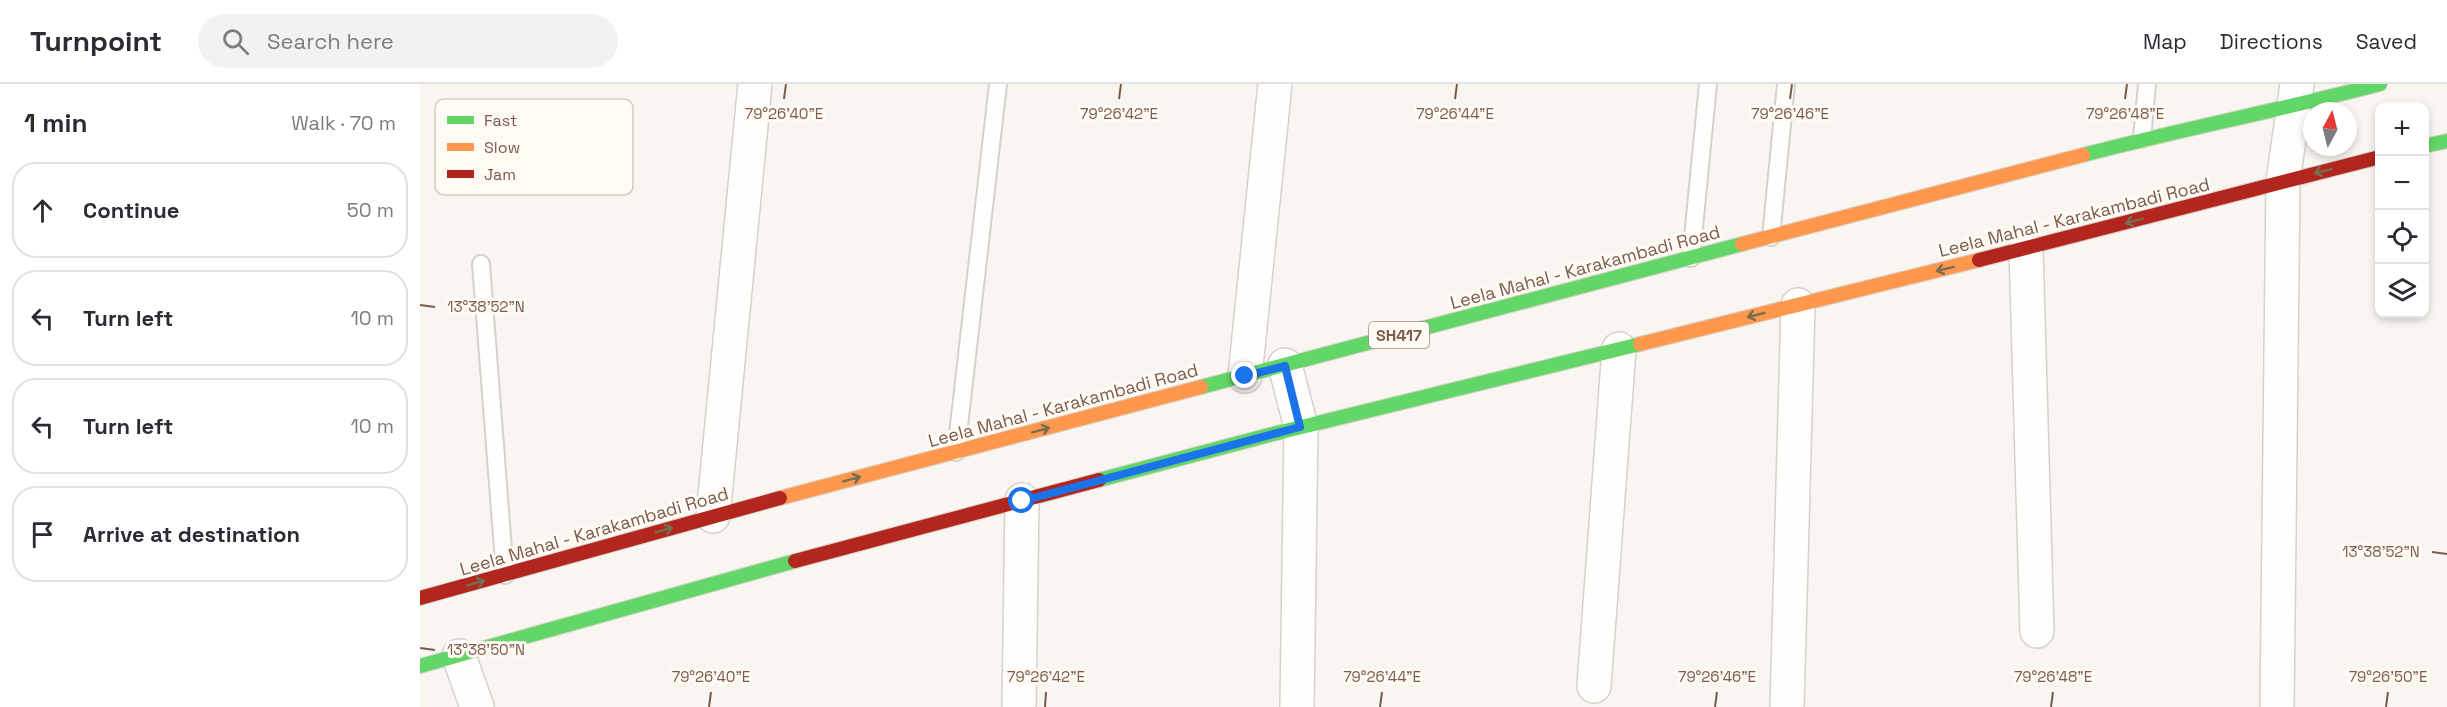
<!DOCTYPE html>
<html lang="en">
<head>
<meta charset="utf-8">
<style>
  :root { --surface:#fff; --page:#f2f2f3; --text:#2b2b33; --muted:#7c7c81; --line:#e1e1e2 }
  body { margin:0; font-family:"Space Grotesk",sans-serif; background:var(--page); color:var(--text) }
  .controls { position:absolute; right:18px; top:18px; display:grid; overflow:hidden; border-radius:12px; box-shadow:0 3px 9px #0003 }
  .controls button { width:54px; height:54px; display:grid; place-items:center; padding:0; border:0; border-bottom:2px solid var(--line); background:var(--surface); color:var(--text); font:30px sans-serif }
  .compass { position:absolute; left:1883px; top:18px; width:54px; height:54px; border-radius:50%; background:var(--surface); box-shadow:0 3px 9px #0003; rotate:7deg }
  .stop { position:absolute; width:18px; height:18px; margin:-14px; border:4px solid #1a73e8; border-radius:50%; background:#fff }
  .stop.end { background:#1a73e8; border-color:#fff; box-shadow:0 2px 6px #0008 }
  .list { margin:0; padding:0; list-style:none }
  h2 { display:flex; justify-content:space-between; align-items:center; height:78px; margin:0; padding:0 24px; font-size:26px }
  h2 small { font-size:20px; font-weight:400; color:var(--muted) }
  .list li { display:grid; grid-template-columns:39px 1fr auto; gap:18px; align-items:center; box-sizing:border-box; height:96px; margin:0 12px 12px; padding:0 12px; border:2px solid var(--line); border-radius:24px }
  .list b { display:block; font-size:22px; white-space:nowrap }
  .list em { font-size:20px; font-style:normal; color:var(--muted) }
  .icon { flex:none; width:33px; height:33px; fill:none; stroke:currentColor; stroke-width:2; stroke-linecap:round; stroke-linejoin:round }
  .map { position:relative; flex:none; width:2027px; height:623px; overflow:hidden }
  header { display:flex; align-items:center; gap:36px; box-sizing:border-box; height:84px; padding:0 30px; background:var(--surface); border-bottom:2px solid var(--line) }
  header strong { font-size:28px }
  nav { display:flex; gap:33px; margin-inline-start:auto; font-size:21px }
  .search { width:420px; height:54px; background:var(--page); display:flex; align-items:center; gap:15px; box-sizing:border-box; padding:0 21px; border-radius:33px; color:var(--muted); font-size:22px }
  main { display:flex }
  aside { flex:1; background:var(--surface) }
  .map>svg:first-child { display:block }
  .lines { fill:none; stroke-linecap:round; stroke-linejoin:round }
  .lane-casing { stroke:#d7d1cb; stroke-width:20 }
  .street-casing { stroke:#d7d1cb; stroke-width:36 }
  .fast-casing { stroke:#dad1cc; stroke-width:16 }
  .slow-casing { stroke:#dad1cc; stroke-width:16 }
  .jam-casing { stroke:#dad1cc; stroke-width:16 }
  .lane { stroke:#fefefd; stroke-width:16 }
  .street { stroke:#fefefd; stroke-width:33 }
  .fast { stroke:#63d668; stroke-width:14 }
  .slow { stroke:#ff974d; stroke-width:14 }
  .jam { stroke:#b3261e; stroke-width:14 }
  .oneway { stroke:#776e51 }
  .route { stroke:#1a73e8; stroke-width:8 }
  .ticks { fill:none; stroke:#7a5c4d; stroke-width:2 }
  .labels { text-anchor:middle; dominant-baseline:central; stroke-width:6; stroke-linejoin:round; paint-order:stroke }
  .shield { fill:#fffaf3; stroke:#a28b7f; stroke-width:1.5 }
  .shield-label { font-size:16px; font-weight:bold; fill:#7a5c4d }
  .street-label { font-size:18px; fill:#7a5c4d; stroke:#fffaf3 }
  .key { fill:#fffaf3; stroke:#d7cbc1; stroke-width:1.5 }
  .key-label { font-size:16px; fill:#7a5c4d }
  .ticks-label { font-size:15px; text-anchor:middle; fill:#7a5c4d; stroke:#fffaf3; stroke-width:6; stroke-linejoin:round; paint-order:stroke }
</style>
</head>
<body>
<header>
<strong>Turnpoint</strong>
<div class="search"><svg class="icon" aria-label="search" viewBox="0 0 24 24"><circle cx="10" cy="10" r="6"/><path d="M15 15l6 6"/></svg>Search here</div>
<nav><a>Map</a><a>Directions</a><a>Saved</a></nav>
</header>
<main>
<aside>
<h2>1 min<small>Walk · 70 m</small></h2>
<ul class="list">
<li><svg class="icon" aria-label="ahead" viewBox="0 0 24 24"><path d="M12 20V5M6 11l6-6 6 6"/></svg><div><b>Continue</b></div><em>50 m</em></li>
<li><svg class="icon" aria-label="left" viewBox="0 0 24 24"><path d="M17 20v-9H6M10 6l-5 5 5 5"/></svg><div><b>Turn left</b></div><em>10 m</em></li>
<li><svg class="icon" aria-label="left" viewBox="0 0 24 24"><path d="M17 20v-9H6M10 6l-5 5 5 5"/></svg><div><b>Turn left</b></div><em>10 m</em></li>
<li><svg class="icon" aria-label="arrive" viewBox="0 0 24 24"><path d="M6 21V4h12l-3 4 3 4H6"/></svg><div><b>Arrive at destination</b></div></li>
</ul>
</aside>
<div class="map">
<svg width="2027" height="623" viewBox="0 0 2027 623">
  <rect width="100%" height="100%" fill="#f9f5f0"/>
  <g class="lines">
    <!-- lane casing -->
    <g class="lane-casing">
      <g id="lane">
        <polyline points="1722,55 1727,0"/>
        <polyline points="1351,153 1366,0"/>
        <polyline points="1271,174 1288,0"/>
        <polyline points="61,180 85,491"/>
        <polyline points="536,368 578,0"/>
      </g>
    </g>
    <!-- street casing -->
    <g class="street-casing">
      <g id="street">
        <polyline points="1606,165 1617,547"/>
        <polyline points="865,281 881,343 877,623"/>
        <polyline points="825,292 855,0"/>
        <polyline points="293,432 335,0"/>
        <polyline points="39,572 57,623"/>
        <polyline points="1174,602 1199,265"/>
        <polyline points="599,623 602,416"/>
        <polyline points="1367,623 1378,221"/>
        <polyline points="1857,623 1863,97 1877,0"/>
      </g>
    </g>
    <!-- fast casing -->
    <g class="fast-casing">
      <g id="fast">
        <polyline points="2004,62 2027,57"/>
        <path d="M 1663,71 C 1762,45 1861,26 1960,0"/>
        <polyline points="781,303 1322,160"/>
        <polyline points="679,396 857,349 1220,260"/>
        <polyline points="0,582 375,477"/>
      </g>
    </g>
    <!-- slow casing -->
    <g class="slow-casing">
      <g id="slow">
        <polyline points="1322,160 1663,71"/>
        <polyline points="1220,260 1559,176"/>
        <polyline points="360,414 781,303"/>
      </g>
    </g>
    <!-- jam casing -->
    <g class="jam-casing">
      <g id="jam">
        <polyline points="1559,176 1960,73"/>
        <polyline points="375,477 679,396"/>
        <polyline points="0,514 360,414"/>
      </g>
    </g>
    <!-- lane -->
    <use href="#lane" class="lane"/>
    <!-- street -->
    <use href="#street" class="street"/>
    <!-- fast -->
    <use href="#fast" class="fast"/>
    <!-- slow -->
    <use href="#slow" class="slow"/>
    <!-- jam -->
    <use href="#jam" class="jam"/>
  </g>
  <!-- one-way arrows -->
  <defs><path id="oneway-shaft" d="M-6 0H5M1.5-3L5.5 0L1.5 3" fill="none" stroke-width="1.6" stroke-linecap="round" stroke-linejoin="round" transform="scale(1.5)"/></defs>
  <g class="oneway">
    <use href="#oneway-shaft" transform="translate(1903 87) rotate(166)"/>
    <use href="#oneway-shaft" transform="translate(1714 137) rotate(165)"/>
    <use href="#oneway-shaft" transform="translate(1525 185) rotate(166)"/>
    <use href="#oneway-shaft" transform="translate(1336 231) rotate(166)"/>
    <use href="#oneway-shaft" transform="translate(621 346) rotate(-15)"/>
    <use href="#oneway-shaft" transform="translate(432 395) rotate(-15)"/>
    <use href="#oneway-shaft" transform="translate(244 446) rotate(-16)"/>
    <use href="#oneway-shaft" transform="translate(56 499) rotate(-16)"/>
  </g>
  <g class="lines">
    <!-- route -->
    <polyline class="route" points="602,417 880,343 865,282 825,292"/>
  </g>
  <!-- ticks -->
  <path class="ticks" d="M 364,15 L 366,0M 699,15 L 701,0M 1035,15 L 1037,0M 1370,15 L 1372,0M 1705,15 L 1707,0M 0,221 L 15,223M 2012,468 L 2027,470M 0,564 L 15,566M 289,623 L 291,608M 625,623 L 626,608M 960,623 L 962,608M 1295,623 L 1297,608M 1631,623 L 1633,608M 1966,623 L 1968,608"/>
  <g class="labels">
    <!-- shield labels -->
    <rect class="shield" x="949" y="238" width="60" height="26" rx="4.5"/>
    <g class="shield-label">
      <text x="979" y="251">SH417</text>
    </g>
    <!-- street labels -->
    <g class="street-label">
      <text transform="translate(1654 133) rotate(-14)">Leela Mahal - Karakambadi Road</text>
      <text transform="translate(1165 183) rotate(-15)">Leela Mahal - Karakambadi Road</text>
      <text transform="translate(643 321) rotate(-15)">Leela Mahal - Karakambadi Road</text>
      <text transform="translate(174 447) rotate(-16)">Leela Mahal - Karakambadi Road</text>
    </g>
  </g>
  <!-- legend -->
  <rect x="15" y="15" width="198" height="96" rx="9" class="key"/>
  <rect x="27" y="32" width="27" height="8" fill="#63d668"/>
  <rect x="27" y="59" width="27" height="8" fill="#ff974d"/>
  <rect x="27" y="86" width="27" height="8" fill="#b3261e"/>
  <g class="key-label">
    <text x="64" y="42">Fast</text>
    <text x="64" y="69">Slow</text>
    <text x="64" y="96">Jam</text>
  </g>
  <g class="ticks-label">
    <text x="364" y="35">79°26'40"E</text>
    <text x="699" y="35">79°26'42"E</text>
    <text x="1035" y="35">79°26'44"E</text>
    <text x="1370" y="35">79°26'46"E</text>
    <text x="1705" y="35">79°26'48"E</text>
    <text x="66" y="228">13°38'52"N</text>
    <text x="1961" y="473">13°38'52"N</text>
    <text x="66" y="571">13°38'50"N</text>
    <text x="291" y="598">79°26'40"E</text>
    <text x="626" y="598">79°26'42"E</text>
    <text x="962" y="598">79°26'44"E</text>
    <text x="1297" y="598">79°26'46"E</text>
    <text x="1633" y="598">79°26'48"E</text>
    <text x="1968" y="598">79°26'50"E</text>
  </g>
</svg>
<div class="controls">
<button>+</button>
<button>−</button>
<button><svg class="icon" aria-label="locate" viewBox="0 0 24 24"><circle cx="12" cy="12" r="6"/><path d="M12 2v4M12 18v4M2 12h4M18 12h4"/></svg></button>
<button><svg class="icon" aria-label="layers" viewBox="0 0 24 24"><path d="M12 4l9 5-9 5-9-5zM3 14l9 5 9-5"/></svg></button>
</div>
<svg class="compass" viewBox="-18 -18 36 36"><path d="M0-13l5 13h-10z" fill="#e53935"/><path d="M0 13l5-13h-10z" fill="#7c7c81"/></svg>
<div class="stop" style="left:602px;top:417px"></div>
<div class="stop end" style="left:825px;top:292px"></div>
</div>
</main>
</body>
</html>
